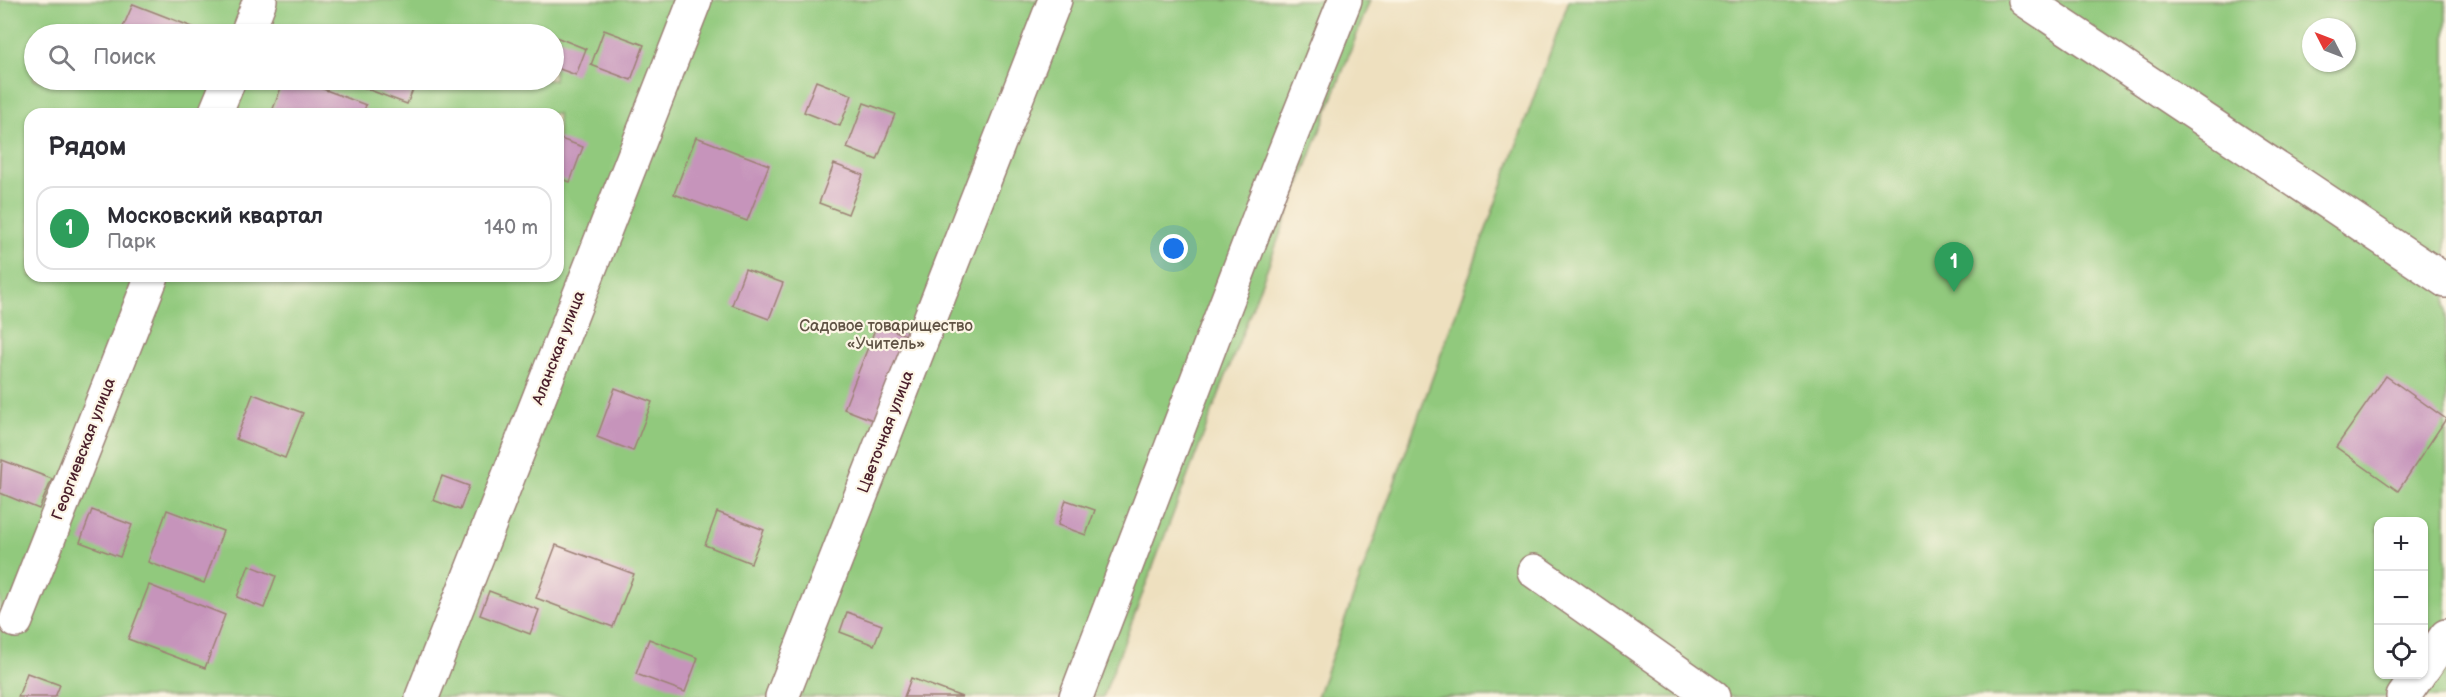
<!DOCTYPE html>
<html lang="ru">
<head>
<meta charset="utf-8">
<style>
  :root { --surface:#fff; --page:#f7f7f7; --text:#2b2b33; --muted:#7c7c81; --line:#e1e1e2; --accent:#b5179e }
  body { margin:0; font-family:"Balsamiq Sans",sans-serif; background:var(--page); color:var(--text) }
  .controls { position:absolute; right:18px; bottom:18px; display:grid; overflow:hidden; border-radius:12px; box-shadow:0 2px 4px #0004 }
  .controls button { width:54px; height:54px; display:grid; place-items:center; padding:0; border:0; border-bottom:2px solid var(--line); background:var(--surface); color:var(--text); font:30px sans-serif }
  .compass { position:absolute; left:2302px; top:18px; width:54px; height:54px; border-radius:50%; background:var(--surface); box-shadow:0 2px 4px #0004; rotate:312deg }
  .you { position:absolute; left:1174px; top:249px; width:21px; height:21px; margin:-15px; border:4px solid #fff; border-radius:50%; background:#1a73e8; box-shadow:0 0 0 9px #1a73e833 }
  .badge { display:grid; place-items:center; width:39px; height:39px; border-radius:50%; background:var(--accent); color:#fff; font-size:20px; font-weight:700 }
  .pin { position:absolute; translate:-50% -50px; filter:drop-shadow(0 2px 3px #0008) }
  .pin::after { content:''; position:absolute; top:32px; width:21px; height:18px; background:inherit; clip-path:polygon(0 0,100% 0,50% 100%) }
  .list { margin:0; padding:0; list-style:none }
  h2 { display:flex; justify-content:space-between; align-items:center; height:78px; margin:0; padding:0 24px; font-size:26px }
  h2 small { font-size:20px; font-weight:400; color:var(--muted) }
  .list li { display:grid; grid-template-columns:39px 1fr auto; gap:18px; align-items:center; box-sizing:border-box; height:84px; margin:0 12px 12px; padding:0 12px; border:2px solid var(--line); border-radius:18px }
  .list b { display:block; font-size:22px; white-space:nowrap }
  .list p { margin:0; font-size:20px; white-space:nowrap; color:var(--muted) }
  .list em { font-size:20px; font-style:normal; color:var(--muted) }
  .icon { flex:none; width:33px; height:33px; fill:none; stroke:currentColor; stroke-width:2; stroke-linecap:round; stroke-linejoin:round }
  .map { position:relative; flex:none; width:2446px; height:697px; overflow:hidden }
  .search { position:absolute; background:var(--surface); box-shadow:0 2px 4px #0004; left:24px; top:24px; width:540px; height:66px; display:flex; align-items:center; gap:15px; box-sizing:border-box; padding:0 21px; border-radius:33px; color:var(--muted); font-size:22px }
  .panel { position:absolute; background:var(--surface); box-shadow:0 2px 4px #0004; left:24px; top:108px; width:540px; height:174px; border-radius:18px }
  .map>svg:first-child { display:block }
  .green { fill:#91c97d; stroke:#6e7454; stroke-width:1.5; fill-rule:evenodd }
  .building { fill:#c694bb }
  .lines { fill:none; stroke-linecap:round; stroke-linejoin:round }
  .minor-casing { stroke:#9c8075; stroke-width:36 }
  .minor { stroke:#fff; stroke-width:33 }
  .labels { text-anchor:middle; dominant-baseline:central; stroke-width:4.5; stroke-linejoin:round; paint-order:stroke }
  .park-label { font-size:16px; fill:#5f5244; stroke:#fcf5e5 }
  .street-label { font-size:16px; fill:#4a1f2b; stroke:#fcf5e5 }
</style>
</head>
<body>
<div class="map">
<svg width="2446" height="697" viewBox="0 0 2446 697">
  <rect width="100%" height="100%" fill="#fcf5e5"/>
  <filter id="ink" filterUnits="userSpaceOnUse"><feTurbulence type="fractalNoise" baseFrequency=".0167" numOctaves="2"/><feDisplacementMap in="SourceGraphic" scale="12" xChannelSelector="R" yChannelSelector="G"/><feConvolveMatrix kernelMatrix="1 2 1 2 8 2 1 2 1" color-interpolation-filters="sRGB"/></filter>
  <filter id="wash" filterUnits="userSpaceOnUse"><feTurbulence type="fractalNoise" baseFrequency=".008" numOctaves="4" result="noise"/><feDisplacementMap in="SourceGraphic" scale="24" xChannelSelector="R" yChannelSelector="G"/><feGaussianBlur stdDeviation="1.35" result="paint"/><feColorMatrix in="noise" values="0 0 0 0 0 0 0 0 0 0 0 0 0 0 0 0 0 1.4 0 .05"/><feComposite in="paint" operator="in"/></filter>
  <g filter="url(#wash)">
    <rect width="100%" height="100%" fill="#eee0bf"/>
    <!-- green -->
    <g class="green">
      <path d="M 0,0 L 1370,0 L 1103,697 L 0,697 ZM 34,34 L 554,34 L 554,80 L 34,80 ZM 30,114 L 558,114 L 558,276 L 30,276 Z"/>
      <path d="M 1569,0 L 2446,0 L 2446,697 L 1317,697 ZM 2311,27 L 2347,27 L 2347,63 L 2311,63 ZM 2378,522 L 2424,522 L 2424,674 L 2378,674 Z"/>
    </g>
    <g id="blocks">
      <!-- building -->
      <g class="building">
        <polygon points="133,4 195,28 193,34 120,34"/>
        <polygon points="604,30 644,45 631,80 591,65"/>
        <polygon points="556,37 586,49 576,75 554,67"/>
        <polygon points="284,80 299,80 366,105 363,114 271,114"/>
        <polygon points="343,80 417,80 407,104"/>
        <polygon points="816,81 852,95 840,126 804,112"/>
        <polygon points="864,103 895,114 877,160 847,148"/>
        <polygon points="696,137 769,165 747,221 674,194"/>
        <polygon points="558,138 583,147 570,182 558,178"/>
        <polygon points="834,164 863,175 848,214 819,203"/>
        <polygon points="745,269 783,283 769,319 732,305"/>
        <polygon points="877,324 911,337 878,422 844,409"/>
        <polygon points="2386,376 2446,419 2398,491 2336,447"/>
        <polygon points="615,388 652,402 633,451 597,437"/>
        <polygon points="253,394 303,413 285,458 236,439"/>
        <polygon points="2,460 52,479 39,509 0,493"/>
        <polygon points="442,476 469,486 460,510 433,500"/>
        <polygon points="1066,500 1095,510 1086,535 1058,525"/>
        <polygon points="92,510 132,525 120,557 80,542"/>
        <polygon points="167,510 223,531 204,583 148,562"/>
        <polygon points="717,512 764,530 751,563 705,545"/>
        <polygon points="556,545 634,574 613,627 536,598"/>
        <polygon points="249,565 276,576 264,608 237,597"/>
        <polygon points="149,585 225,615 205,668 128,639"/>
        <polygon points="489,591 539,610 530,634 480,615"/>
        <polygon points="847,612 882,625 874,645 840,632"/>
        <polygon points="649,639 698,658 685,692 636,674"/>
        <polygon points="27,673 60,685 55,697 18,697"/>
        <polygon points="911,678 962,697 904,697"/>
      </g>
    </g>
  </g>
  <g filter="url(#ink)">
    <use href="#blocks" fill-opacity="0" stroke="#9c8075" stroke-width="1.5"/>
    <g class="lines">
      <!-- minor casing -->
      <g class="minor-casing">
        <g id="minor">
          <polyline points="2025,0 2446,281"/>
          <polyline points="247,34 260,0"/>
          <polyline points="215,114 229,80"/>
          <polyline points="1534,571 1713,697"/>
          <polyline points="16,621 152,276"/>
          <polyline points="2424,668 2446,636"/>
          <polyline points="422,697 695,0"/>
          <polyline points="782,697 1055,0"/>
          <polyline points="1076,697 1271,186 1345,0"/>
          <polyline points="2403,697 2419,674"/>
        </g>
      </g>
      <!-- minor -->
      <use href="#minor" class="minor"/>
    </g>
  </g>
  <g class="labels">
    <!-- park labels -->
    <g class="park-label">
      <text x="886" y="326">Садовое товарищество<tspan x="886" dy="18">«Учитель»</tspan></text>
    </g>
    <!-- street labels -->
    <g class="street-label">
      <text transform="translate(559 348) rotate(-69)">Аланская улица</text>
      <text transform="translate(886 432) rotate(-69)">Цветочная улица</text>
      <text transform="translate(84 449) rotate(-69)">Георгиевская улица</text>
    </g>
  </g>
</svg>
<div class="controls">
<button>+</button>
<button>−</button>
<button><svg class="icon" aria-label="locate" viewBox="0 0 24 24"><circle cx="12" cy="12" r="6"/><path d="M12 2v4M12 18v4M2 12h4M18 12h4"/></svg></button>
</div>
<svg class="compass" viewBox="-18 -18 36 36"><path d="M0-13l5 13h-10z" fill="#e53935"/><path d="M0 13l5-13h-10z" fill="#7c7c81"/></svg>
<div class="you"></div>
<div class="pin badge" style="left:1954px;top:292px;background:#2e9e5b">1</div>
<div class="search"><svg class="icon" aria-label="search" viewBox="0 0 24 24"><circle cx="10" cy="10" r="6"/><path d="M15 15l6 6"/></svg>Поиск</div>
<section class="panel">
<h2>Рядом<small></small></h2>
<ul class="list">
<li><span class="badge" style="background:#2e9e5b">1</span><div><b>Московский квартал</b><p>Парк</p></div><em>140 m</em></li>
</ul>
</section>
</div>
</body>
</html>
